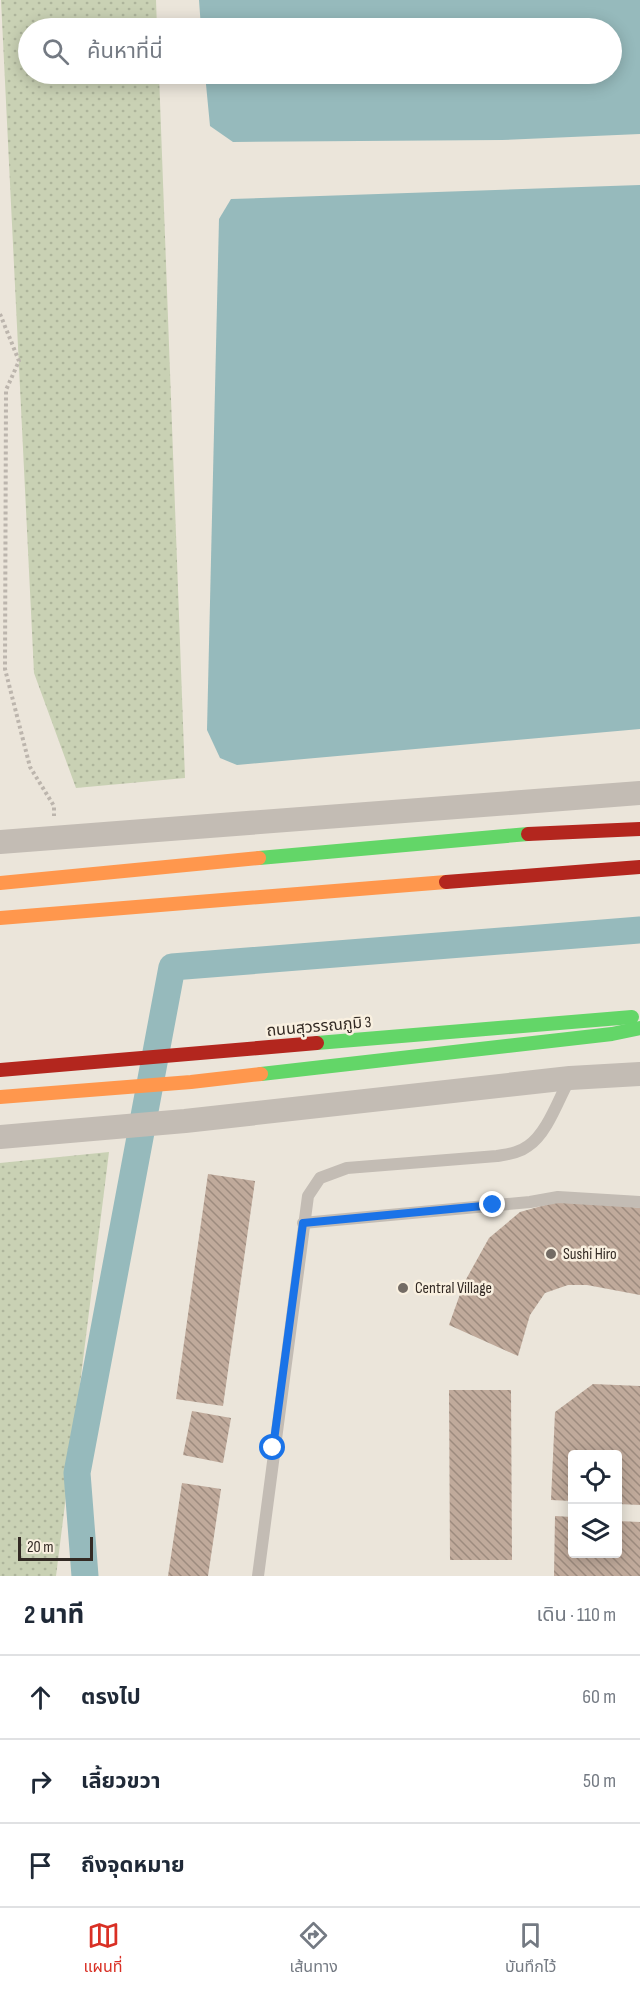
<!DOCTYPE html>
<html lang="th">
<head>
<meta charset="utf-8">
<style>
  :root { --surface:#fff; --page:#f6f6f7; --text:#1f2937; --muted:#747a83; --line:#e0e1e3; --accent:#d93025 }
  body { margin:0; font-family:"Sofia Sans Condensed","Noto Sans Thai",sans-serif; background:var(--page); color:var(--text) }
  .controls { position:absolute; right:18px; bottom:18px; display:grid; overflow:hidden; border-radius:6px; box-shadow:0 3px 15px #0003 }
  .controls button { width:54px; height:54px; display:grid; place-items:center; padding:0; border:0; border-bottom:2px solid var(--line); background:var(--surface); color:var(--text); font:30px sans-serif }
  .scale { position:absolute; left:18px; bottom:15px; width:75px; box-sizing:border-box; padding-left:6px; border:3px solid #332a24; border-top:0; font-size:16px; line-height:21px; white-space:nowrap; color:#332a24; -webkit-text-stroke:4px #f9f0e0; paint-order:stroke }
  .stop { position:absolute; width:18px; height:18px; margin:-14px; border:4px solid #1a73e8; border-radius:50%; background:#fff }
  .stop.end { background:#1a73e8; border-color:#fff; box-shadow:0 2px 6px #0008 }
  .list { margin:0; padding:0; list-style:none }
  h2 { display:flex; justify-content:space-between; align-items:center; height:78px; margin:0; padding:0 24px; font-size:26px }
  h2 small { font-size:20px; font-weight:400; color:var(--muted) }
  .list li { display:grid; grid-template-columns:39px 1fr auto; gap:18px; align-items:center; box-sizing:border-box; height:84px; padding:0 24px; border-top:2px solid var(--line) }
  .list b { display:block; font-size:22px; white-space:nowrap }
  .list em { font-size:20px; font-style:normal; color:var(--muted) }
  .icon { flex:none; width:33px; height:33px; fill:none; stroke:currentColor; stroke-width:2; stroke-linecap:round; stroke-linejoin:round }
  .map { position:relative; flex:none; width:640px; height:1576px; overflow:hidden }
  .search { position:absolute; background:var(--surface); box-shadow:0 3px 15px #0003; left:18px; right:18px; top:18px; height:66px; display:flex; align-items:center; gap:15px; box-sizing:border-box; padding:0 21px; border-radius:33px; color:var(--muted); font-size:22px }
  .sheet { height:330px; background:var(--surface) }
  nav { display:flex; justify-content:space-around; align-items:center; box-sizing:border-box; height:84px; border-top:2px solid var(--line); background:var(--surface); font-size:16px; color:var(--muted) }
  nav a { display:grid; justify-items:center; gap:3px }
  nav .on { color:var(--accent) }
  .map>svg:first-child { display:block }
  .grass { fill:url(#grass-dots) }
  .water { fill:#96babc }
  .lines { fill:none; stroke-linecap:round; stroke-linejoin:round }
  .canal { stroke:#96babc; stroke-width:27 }
  .building { fill:url(#building-back-hatch) }
  .path { stroke:#bcb5ad; stroke-width:4; stroke-dasharray:3 3; stroke-linecap:butt }
  .lane { stroke:#c3bcb4; stroke-width:12 }
  .street { stroke:#c3bcb4; stroke-width:24 }
  .fast { stroke:#63d668; stroke-width:14 }
  .slow { stroke:#ff974d; stroke-width:14 }
  .jam { stroke:#b3261e; stroke-width:14 }
  .route { stroke:#1a73e8; stroke-width:8 }
  .poi-dot { fill:#736b64; stroke:#f9f0e0; stroke-width:2 }
  .labels { text-anchor:middle; dominant-baseline:central; stroke-width:5; stroke-linejoin:round; paint-order:stroke }
  .street-label { font-size:16px; fill:#332a24; stroke:#f9f0e0 }
  .poi-label { font-size:16px; fill:#332a24; stroke:#f9f0e0; text-anchor:start }
</style>
</head>
<body>
<div class="map">
<svg width="640" height="1576" viewBox="0 0 640 1576">
  <defs>
    <pattern id="grass-dots" width="8" height="8" patternUnits="userSpaceOnUse" patternTransform="scale(1.5)"><rect width="8" height="8" fill="#c9d1b4"/><path d="M2 2h.1M6 6h.1" fill="none" stroke="#adb49b" stroke-width="1.8" stroke-linecap="round"/></pattern>
    <pattern id="building-back-hatch" width="6" height="6" patternUnits="userSpaceOnUse" patternTransform="scale(1.5)"><rect width="6" height="6" fill="#c0aa9b"/><path d="M-1 5l2 2M0 0l6 6M5-1l2 2" fill="none" stroke="#9d8b7e"/></pattern>
  </defs>
  <rect width="100%" height="100%" fill="#ebe5da"/>
  <!-- grass -->
  <g class="grass">
    <polygon points="1,0 156,0 157,28 28,28 28,74 159,74 185,778 76,788 34,673"/>
    <polygon points="109,1152 56,1576 0,1576 0,1163"/>
  </g>
  <!-- water -->
  <g class="water">
    <polygon points="199,0 640,0 640,134 502,140 233,142 210,126 205,74 612,74 612,28 201,28"/>
    <polygon points="640,185 640,729 237,765 220,758 207,730 219,219 231,199"/>
  </g>
  <g class="lines">
    <!-- canal -->
    <polyline class="canal" points="85,1576 77,1473 172,967 640,930"/>
  </g>
  <!-- building -->
  <g class="building">
    <polygon points="208,1174 255,1181 223,1406 176,1399"/>
    <polygon points="556,1202 604,1203 640,1208 640,1295 587,1285 568,1285 545,1293 530,1315 518,1356 449,1325 464,1283 489,1238 520,1212"/>
    <polygon points="593,1384 640,1386 640,1505 618,1504 618,1454 572,1454 572,1501 551,1500 555,1412"/>
    <polygon points="449,1390 511,1390 512,1560 450,1560"/>
    <polygon points="192,1411 231,1418 223,1463 183,1455"/>
    <polygon points="182,1483 221,1489 208,1576 168,1576"/>
    <polygon points="555,1516 572,1517 572,1554 618,1554 618,1521 640,1522 640,1576 554,1576"/>
  </g>
  <g class="lines">
    <!-- path -->
    <polyline class="path" points="0,314 19,361 6,390 5,669 30,767 54,806 54,816"/>
    <!-- lane -->
    <g class="lane">
      <polyline points="303,1223 530,1202 558,1197 640,1202"/>
      <path d="M 258,1576 L 308,1196 L 320,1178 L 347,1168 L 497,1156 C 508,1154 519,1153 528,1146 C 547,1134 559,1098 570,1078"/>
    </g>
    <!-- street -->
    <g class="street">
      <polyline points="0,842 640,793"/>
      <polyline points="0,1137 185,1121 570,1078 640,1074"/>
    </g>
    <!-- fast -->
    <g class="fast">
      <polyline points="259,858 528,834"/>
      <polyline points="317,1043 632,1017"/>
      <polyline points="261,1074 612,1034 640,1028"/>
    </g>
    <!-- slow -->
    <g class="slow">
      <polyline points="0,883 259,858"/>
      <polyline points="0,918 446,882"/>
      <polyline points="0,1097 191,1082 261,1074"/>
    </g>
    <!-- jam -->
    <g class="jam">
      <polyline points="528,834 640,829"/>
      <polyline points="446,882 640,867"/>
      <polyline points="0,1070 317,1043"/>
    </g>
  </g>
  <g class="lines">
    <!-- route -->
    <polyline class="route" points="273,1448 303,1223 493,1205"/>
  </g>
  <!-- markers -->
  <g class="poi-dot">
    <circle cx="551" cy="1254" r="6"/>
    <circle cx="403" cy="1288" r="6"/>
  </g>
  <g class="labels">
    <!-- street labels -->
    <g class="street-label">
      <text transform="translate(319 1027) rotate(-5)">ถนนสุวรรณภูมิ 3</text>
    </g>
    <!-- poi labels -->
    <g class="poi-label">
      <text x="563" y="1254">Sushi Hiro</text>
      <text x="415" y="1288">Central Village</text>
    </g>
  </g>
</svg>
<div class="controls">
<button><svg class="icon" aria-label="locate" viewBox="0 0 24 24"><circle cx="12" cy="12" r="6"/><path d="M12 2v4M12 18v4M2 12h4M18 12h4"/></svg></button>
<button><svg class="icon" aria-label="layers" viewBox="0 0 24 24"><path d="M12 4l9 5-9 5-9-5zM3 14l9 5 9-5"/></svg></button>
</div>
<div class="scale">20 m</div>
<div class="stop" style="left:273px;top:1448px"></div>
<div class="stop end" style="left:493px;top:1205px"></div>
<div class="search"><svg class="icon" aria-label="search" viewBox="0 0 24 24"><circle cx="10" cy="10" r="6"/><path d="M15 15l6 6"/></svg>ค้นหาที่นี่</div>
</div>
<section class="sheet">
<h2>2 นาที<small>เดิน · 110 m</small></h2>
<ul class="list">
<li><svg class="icon" aria-label="ahead" viewBox="0 0 24 24"><path d="M12 20V5M6 11l6-6 6 6"/></svg><div><b>ตรงไป</b></div><em>60 m</em></li>
<li><svg class="icon" aria-label="right" viewBox="0 0 24 24"><path d="M7 20v-9h11M14 6l5 5-5 5"/></svg><div><b>เลี้ยวขวา</b></div><em>50 m</em></li>
<li><svg class="icon" aria-label="arrive" viewBox="0 0 24 24"><path d="M6 21V4h12l-3 4 3 4H6"/></svg><div><b>ถึงจุดหมาย</b></div></li>
</ul>
</section>
<nav>
<a class="on"><svg class="icon" aria-label="map" viewBox="0 0 24 24"><path d="M3 6l6-2 6 2 6-2v14l-6 2-6-2-6 2zM9 4v14M15 6v14"/></svg>แผนที่</a>
<a><svg class="icon" aria-label="directions" viewBox="0 0 24 24"><path d="M12 3l9 9-9 9-9-9zM9 14v-3h6M13 9l2 2-2 2"/></svg>เส้นทาง</a>
<a><svg class="icon" aria-label="saved" viewBox="0 0 24 24"><path d="M7 4h10v16l-5-4-5 4z"/></svg>บันทึกไว้</a>
</nav>
</body>
</html>
